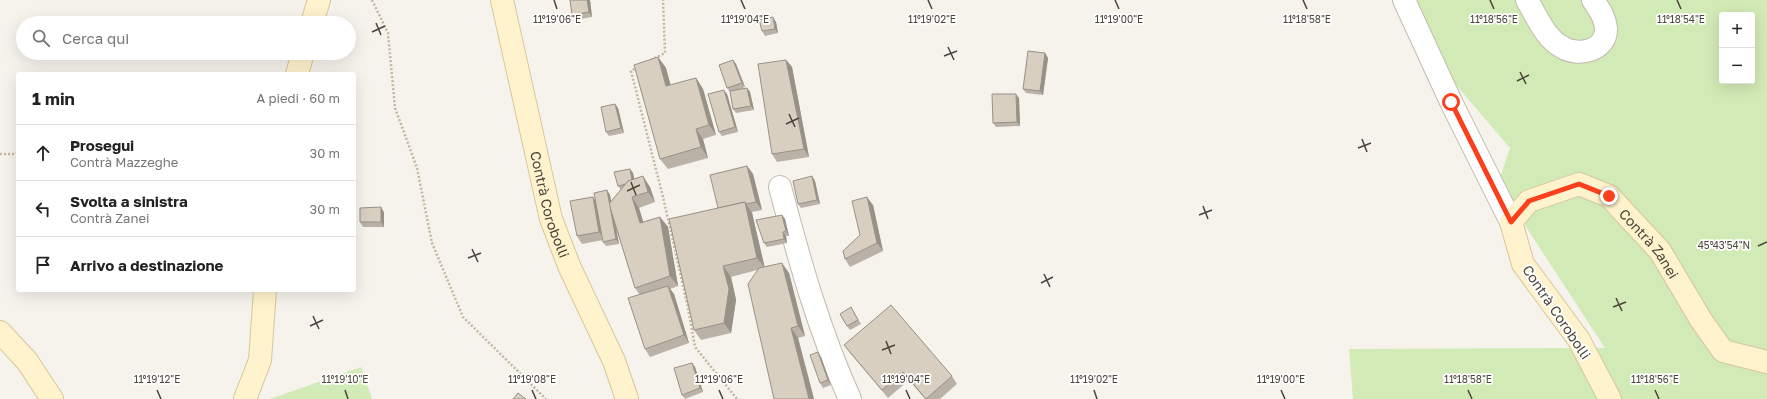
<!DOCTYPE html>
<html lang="it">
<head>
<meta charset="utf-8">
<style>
  :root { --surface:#fff; --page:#f2f2f2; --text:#222; --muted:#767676; --line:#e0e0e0 }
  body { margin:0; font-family:"Golos Text",sans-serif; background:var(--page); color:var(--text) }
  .controls { position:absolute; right:12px; top:12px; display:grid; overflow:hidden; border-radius:4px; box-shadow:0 4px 16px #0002 }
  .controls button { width:36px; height:36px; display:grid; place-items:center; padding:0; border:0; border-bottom:1px solid var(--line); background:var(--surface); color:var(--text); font:20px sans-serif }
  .stop { position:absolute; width:12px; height:12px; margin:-9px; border:3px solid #fc3f1d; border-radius:50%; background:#fff }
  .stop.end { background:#fc3f1d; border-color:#fff; box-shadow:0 1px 4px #0008 }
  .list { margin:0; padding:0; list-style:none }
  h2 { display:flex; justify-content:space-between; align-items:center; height:52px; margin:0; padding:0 16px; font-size:17px }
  h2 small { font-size:13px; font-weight:400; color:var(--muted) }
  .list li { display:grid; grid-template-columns:26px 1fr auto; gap:12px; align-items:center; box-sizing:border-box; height:56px; padding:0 16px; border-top:1px solid var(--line) }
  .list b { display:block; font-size:15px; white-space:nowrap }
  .list p { margin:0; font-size:13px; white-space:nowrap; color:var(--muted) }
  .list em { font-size:13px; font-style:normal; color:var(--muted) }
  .icon { flex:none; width:22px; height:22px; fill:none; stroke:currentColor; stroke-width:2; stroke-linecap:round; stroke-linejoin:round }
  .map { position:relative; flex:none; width:1767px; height:399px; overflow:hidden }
  .search { position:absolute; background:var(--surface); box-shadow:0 4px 16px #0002; left:16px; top:16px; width:340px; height:44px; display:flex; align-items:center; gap:10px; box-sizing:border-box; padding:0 14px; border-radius:22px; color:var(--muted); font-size:15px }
  .panel { position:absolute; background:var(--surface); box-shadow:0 4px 16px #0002; left:16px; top:72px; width:340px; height:220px; border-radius:4px }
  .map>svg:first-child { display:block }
  .green { fill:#d2eab5; fill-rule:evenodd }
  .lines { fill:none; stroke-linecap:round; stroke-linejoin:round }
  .street-casing { stroke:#c2bbae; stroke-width:24 }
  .secondary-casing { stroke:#d6c79b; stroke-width:24 }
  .path { stroke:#c4b79f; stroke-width:2.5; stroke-dasharray:2 2; stroke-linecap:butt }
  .street { stroke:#fff; stroke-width:22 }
  .secondary { stroke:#fff3cd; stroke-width:22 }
  .wall { fill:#bab2a6 }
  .shaded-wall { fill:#979187 }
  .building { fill:#d8cfc1; stroke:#979187 }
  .route { stroke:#fc3f1d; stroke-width:5 }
  .ticks { fill:none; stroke:#4b4439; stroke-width:1.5 }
  .labels { text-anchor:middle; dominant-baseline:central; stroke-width:3.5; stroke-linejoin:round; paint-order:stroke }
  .street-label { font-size:14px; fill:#4b4439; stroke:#fff }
  .ticks-label { font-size:10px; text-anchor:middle; fill:#4b4439; stroke:#fff; stroke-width:3.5; stroke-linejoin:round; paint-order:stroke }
</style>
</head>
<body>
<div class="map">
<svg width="1767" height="399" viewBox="0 0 1767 399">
  <rect width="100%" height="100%" fill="#f6f3ec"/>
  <!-- green -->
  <g class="green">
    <path d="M 1416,0 L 1767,0 L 1767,399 L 1353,399 L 1349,349 L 1605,348 L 1498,184 L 1510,148 L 1456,85 ZM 1722,15 L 1752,15 L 1752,81 L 1722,81 Z"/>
    <polygon points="361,367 372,399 270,399"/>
  </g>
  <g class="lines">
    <!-- street casing -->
    <g class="street-casing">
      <g id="street">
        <polyline points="1404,0 1451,102 1511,222"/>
        <path d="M 1527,0 C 1536,15 1545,38 1562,47 C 1578,57 1607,51 1606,28 C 1605,17 1599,9 1593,0"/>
        <path d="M 780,187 C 799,259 819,331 850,399"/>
      </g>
    </g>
    <!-- secondary casing -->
    <g class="secondary-casing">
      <g id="secondary">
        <path id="s1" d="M 502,0 L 551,219 L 570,268 L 614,361 L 627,399"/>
        <polyline points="312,23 319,0"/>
        <polyline points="297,74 303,53"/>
        <polyline points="0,332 27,361 52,399"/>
        <polyline points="245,399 260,360 265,290"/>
        <path id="s2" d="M 1610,399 L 1579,340 L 1523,264 L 1511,222 L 1529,201 L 1579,184 L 1609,196 L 1660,251 L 1701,320 L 1723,351 L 1767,362"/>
      </g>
    </g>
    <!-- path -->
    <g class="path">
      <polyline points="372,0 388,33 395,108 417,168 432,243 463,317 546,399"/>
      <polyline points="651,60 665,53 663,0"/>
      <polyline points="638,67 631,71 663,197 688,308 695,347 737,399"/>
      <polyline points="0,154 16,154 18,152"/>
    </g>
    <!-- street -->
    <use href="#street" class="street"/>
    <!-- secondary -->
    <use href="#secondary" class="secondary"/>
  </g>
  <!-- wall -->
  <g class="wall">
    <polygon points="570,0 590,0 592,17 575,20 572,15"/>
    <polygon points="776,22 778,33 765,36 762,31"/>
    <polygon points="1045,53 1048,58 1043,95 1026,93 1023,89"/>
    <polygon points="658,57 666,68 670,85 696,78 703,89 716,135 703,139 708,158 668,169 660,159"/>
    <polygon points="733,60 736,64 745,87 740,89 747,88 750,92 754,110 736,113 733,109 730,92 727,88"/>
    <polygon points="786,60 792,67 809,157 777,162 772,154"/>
    <polygon points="727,94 738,132 722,136 719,132"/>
    <polygon points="1019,98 1020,126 996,127 993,123"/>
    <polygon points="615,104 618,108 624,133 609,136 606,132"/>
    <polygon points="747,166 753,174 762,210 752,212 764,267 789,273 805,336 798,338 814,399 757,270 731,277 736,300 731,333 701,340 694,330 718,208"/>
    <polygon points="630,169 633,173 634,179 650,187 655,202 639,208 643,222 660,217 668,227 678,286 670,289 674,294 689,343 650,357 645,349 640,295 635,288 615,225 619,244 606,246 603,242 603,240 582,244 577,236 593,197 595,201 607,190 610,195 611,201 621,190 618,186"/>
    <polygon points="812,176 815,181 820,204 801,208 798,204"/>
    <polygon points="873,205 883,251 850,267 845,259 860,235"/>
    <polygon points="384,212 384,227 363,227 360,222"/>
    <polygon points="782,215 785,219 789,236 786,236 787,243 767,247 764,243"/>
    <polygon points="851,307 861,324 850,330 847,326"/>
    <polygon points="844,345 952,376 957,384 940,399 925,399 909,380 888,398 850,353"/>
    <polygon points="821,357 831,385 823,388 820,383"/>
    <polygon points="692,363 695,367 703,392 685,399 682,395"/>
  </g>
  <!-- shaded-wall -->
  <g class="shaded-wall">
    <polygon points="587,0 590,0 592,17 589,12"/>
    <polygon points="773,17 776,22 778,33 775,29"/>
    <polygon points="1045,53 1048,58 1043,95 1040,91"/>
    <polygon points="658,57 666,68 674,97 666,86"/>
    <polygon points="733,60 736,64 745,87 742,83"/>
    <polygon points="786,60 792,67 809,157 804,149"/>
    <polygon points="696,78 703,89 716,135 709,125"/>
    <polygon points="747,88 750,92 754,110 751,106"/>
    <polygon points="724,90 727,94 738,132 735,127"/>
    <polygon points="1016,94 1019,98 1020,126 1017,122"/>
    <polygon points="615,104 618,108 624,133 621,128"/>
    <polygon points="696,129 703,139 708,158 701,147"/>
    <polygon points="747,166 753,174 762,210 756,202"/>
    <polygon points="630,169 633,173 636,187 633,182"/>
    <polygon points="643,176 650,187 655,202 648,192"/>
    <polygon points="812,176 815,181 820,204 817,200"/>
    <polygon points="607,190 610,195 619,244 616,239"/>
    <polygon points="593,197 598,205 605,240 599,232"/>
    <polygon points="632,197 639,208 647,234 640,223"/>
    <polygon points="867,197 873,205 883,251 877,243"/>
    <polygon points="745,202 752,213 765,268 757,258"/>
    <polygon points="381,207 384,212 384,227 381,222"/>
    <polygon points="782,215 785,219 789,236 786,231"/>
    <polygon points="660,217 668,227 678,286 670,276"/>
    <polygon points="783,232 786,236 787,243 784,239"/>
    <polygon points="782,263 789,273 805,336 798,326"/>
    <polygon points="723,266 731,277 736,300 731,333 724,323"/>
    <polygon points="668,286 674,294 689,343 684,335"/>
    <polygon points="791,328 798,338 814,399 809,399"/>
    <polygon points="818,352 821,357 831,385 828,380"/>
    <polygon points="692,363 695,367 703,392 700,388"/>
  </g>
  <!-- building -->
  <g class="building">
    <polygon points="570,0 587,0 589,12 572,15"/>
    <polygon points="773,17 775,29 762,31 759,20"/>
    <polygon points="1028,51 1045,53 1040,91 1023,89"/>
    <polygon points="658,57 666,86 696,78 709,125 696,129 701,147 660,159 634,65"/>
    <polygon points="733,60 742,83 727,88 719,65"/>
    <polygon points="786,60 804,149 772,154 758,64"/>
    <polygon points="747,88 751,106 733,109 730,91"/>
    <polygon points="724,90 735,127 719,132 708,94"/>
    <polygon points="992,94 1016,94 1017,122 993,123"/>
    <polygon points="615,104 621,128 606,132 601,107"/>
    <polygon points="747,166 756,202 746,204 745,202 718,208 710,175"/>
    <polygon points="630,169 632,180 628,181 626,184 618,186 614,172"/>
    <polygon points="643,176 648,192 632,197 640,223 660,217 670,276 635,288 609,204 628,181"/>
    <polygon points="812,176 817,200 798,204 793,181"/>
    <polygon points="607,190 616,239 603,242 594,193"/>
    <polygon points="593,197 599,232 577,236 570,201"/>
    <polygon points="867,197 877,243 845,259 843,251 860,235 852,201"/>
    <polygon points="745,202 757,258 723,266 729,289 724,323 694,330 669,219"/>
    <polygon points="381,207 381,222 360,222 360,208"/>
    <polygon points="782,215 786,231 783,232 784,239 764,243 756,220"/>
    <polygon points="782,263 798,326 791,328 809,399 774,399 748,284 759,268"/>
    <polygon points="668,286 684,335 645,349 628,298"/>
    <polygon points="891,305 952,376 926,399 903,372 882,390 844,345"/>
    <polygon points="851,307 858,320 847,326 840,314"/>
    <polygon points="818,352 828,380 820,383 810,355"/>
    <polygon points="692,363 700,388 682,395 674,368"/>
    <polygon points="518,393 526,399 513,399"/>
  </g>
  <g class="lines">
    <!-- route -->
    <polyline class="route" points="1451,102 1511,222 1529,201 1579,184 1609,196"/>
  </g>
  <!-- ticks -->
  <path class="ticks" d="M 554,0 L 557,9M 741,0 L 745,9M 928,0 L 932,9M 1115,0 L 1119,9M 1303,0 L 1307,9M 1490,0 L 1494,9M 1677,0 L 1681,9M 376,23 L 381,35M 372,32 L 385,26M 948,47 L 954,60M 944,56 L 957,51M 1520,72 L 1526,84M 1517,81 L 1529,75M 789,114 L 795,127M 786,124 L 799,118M 1362,139 L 1367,152M 1358,148 L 1371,143M 631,182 L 636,195M 627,191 L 640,185M 1203,206 L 1208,219M 1199,215 L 1212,210M 1758,246 L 1767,242M 472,249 L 478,262M 468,258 L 481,253M 1044,274 L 1050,287M 1041,283 L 1053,277M 1616,298 L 1622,311M 1613,307 L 1626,302M 313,316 L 319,329M 310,326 L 323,320M 886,341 L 891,354M 882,350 L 895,345M 157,390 L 161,399M 345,390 L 348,399M 532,390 L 536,399M 719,390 L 723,399M 906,390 L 910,399M 1094,390 L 1097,399M 1281,390 L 1285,399M 1468,390 L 1472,399M 1655,390 L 1659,399"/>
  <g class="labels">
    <!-- street labels -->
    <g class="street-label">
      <text stroke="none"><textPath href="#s1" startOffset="210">Contrà Corobolli</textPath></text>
      <text stroke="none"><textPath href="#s2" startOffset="380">Contrà Zanei</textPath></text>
      <text transform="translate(1557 312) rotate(56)">Contrà Corobolli</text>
    </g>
  </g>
  <g class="ticks-label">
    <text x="557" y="23">11°19'06"E</text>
    <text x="745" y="23">11°19'04"E</text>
    <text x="932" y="23">11°19'02"E</text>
    <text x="1119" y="23">11°19'00"E</text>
    <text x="1307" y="23">11°18'58"E</text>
    <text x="1494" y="23">11°18'56"E</text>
    <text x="1681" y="23">11°18'54"E</text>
    <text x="1724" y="249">45°43'54"N</text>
    <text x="157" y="383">11°19'12"E</text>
    <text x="345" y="383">11°19'10"E</text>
    <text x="532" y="383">11°19'08"E</text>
    <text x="719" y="383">11°19'06"E</text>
    <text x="906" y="383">11°19'04"E</text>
    <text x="1094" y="383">11°19'02"E</text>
    <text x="1281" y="383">11°19'00"E</text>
    <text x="1468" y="383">11°18'58"E</text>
    <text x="1655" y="383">11°18'56"E</text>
  </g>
</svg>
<div class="controls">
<button>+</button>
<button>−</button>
</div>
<div class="stop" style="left:1451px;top:102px"></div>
<div class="stop end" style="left:1609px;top:196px"></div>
<div class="search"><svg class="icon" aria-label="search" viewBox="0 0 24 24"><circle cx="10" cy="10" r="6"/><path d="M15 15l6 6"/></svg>Cerca qui</div>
<section class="panel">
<h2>1 min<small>A piedi · 60 m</small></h2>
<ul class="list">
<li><svg class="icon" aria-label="ahead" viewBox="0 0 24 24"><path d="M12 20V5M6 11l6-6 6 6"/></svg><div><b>Prosegui</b><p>Contrà Mazzeghe</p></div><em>30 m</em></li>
<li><svg class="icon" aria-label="left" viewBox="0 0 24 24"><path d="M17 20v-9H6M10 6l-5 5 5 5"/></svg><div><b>Svolta a sinistra</b><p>Contrà Zanei</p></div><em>30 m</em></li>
<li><svg class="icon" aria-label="arrive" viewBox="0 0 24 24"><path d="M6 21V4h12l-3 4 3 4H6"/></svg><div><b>Arrivo a destinazione</b></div></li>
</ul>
</section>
</div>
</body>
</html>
